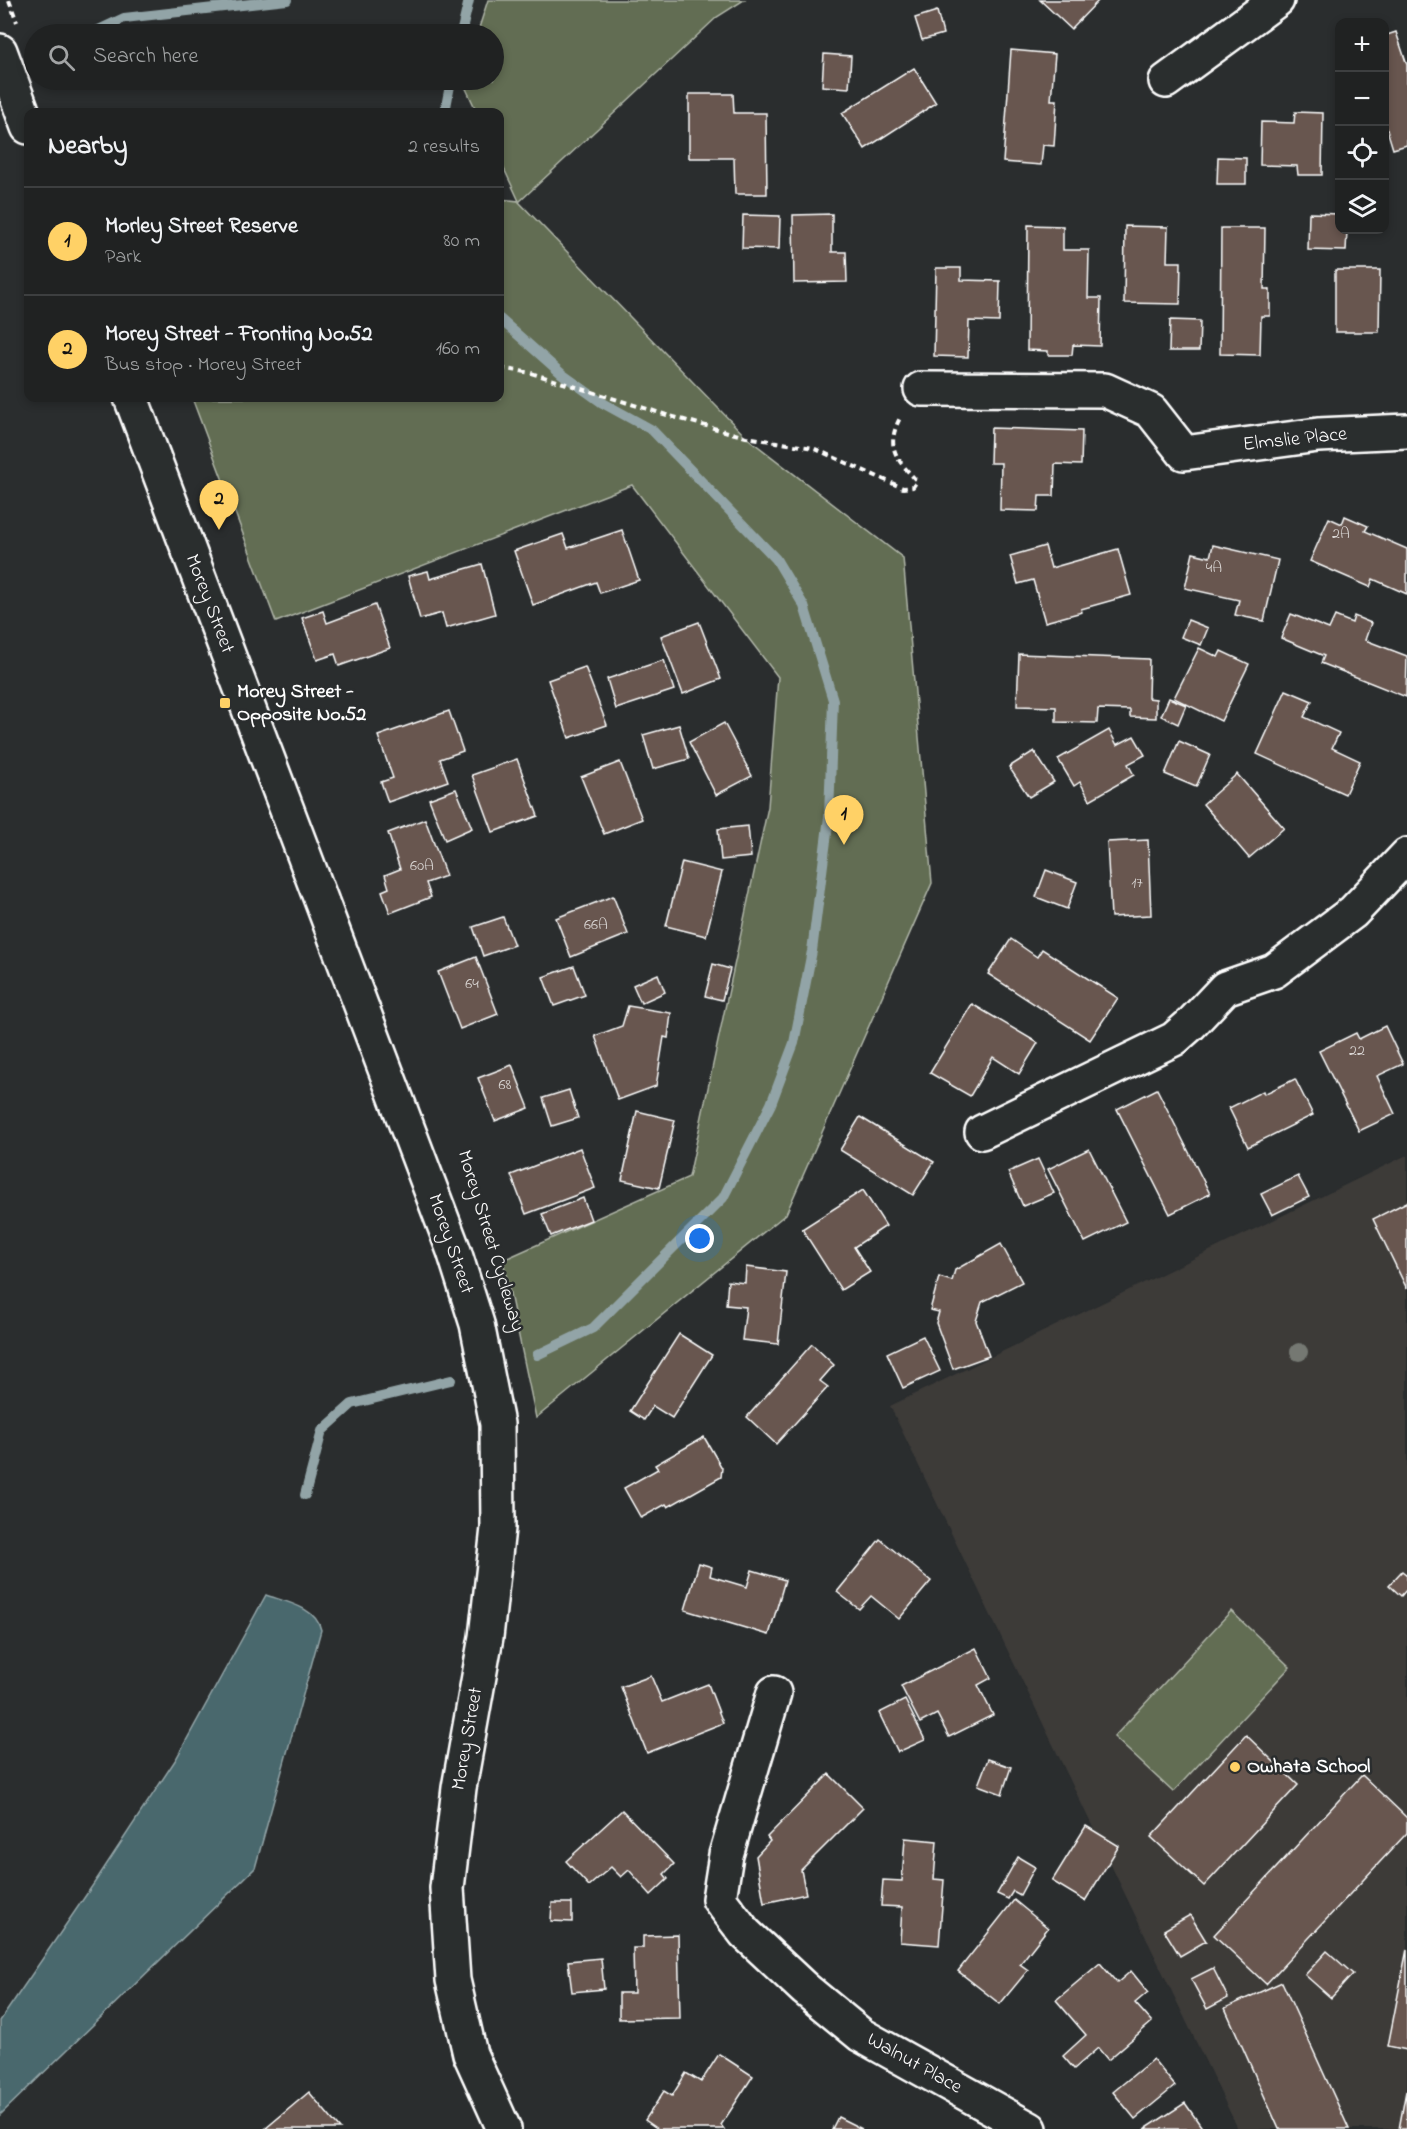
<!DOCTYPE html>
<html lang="en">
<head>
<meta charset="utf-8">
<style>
  :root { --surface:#202222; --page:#2d2f2f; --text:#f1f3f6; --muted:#a2a4a5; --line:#3d3f40; --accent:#ffd166 }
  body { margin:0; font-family:"Indie Flower",sans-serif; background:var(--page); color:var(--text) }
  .controls { position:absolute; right:18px; top:18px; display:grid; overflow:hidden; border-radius:12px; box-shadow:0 3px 9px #0003 }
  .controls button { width:54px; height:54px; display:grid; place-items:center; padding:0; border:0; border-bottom:2px solid var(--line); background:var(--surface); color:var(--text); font:30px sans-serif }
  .you { position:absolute; left:700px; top:1239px; width:21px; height:21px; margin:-15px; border:4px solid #fff; border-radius:50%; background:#1a73e8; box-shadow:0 0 0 9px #1a73e833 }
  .badge { display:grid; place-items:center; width:39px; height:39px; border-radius:50%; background:var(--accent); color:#111; font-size:20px; font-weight:700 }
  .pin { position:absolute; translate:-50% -50px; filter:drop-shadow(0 2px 3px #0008) }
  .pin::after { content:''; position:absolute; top:32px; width:21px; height:18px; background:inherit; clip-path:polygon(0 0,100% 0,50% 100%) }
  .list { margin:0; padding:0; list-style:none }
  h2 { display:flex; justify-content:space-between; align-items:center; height:78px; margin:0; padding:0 24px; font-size:26px }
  h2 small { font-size:20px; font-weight:400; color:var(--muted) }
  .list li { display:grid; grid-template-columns:39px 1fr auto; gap:18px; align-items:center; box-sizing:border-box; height:108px; padding:0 24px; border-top:2px solid var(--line) }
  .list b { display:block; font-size:22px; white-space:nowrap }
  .list p { margin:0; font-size:20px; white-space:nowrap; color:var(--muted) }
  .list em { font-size:20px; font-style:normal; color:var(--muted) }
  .icon { flex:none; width:33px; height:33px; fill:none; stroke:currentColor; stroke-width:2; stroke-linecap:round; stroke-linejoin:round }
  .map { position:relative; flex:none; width:1407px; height:2129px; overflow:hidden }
  .search { position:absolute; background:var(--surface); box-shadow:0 3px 9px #0003; left:24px; top:24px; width:480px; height:66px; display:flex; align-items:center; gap:15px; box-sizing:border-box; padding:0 21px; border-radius:33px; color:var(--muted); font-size:22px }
  .panel { position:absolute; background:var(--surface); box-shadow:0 3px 9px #0003; left:24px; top:108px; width:480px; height:294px; border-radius:12px }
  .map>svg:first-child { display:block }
  .built { fill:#3c3a38 }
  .green { fill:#626d53; stroke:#b0b6a9; stroke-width:1.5 }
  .water { fill:#4a686d; stroke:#92a4a7; stroke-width:1.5 }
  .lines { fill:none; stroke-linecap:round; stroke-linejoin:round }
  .stream { stroke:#92a4a7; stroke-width:10 }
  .building { fill:#675750; stroke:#fff; stroke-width:1.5 }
  .minor-casing { stroke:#fff; stroke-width:38 }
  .path { stroke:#fff; stroke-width:4; stroke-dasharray:6 4.5; stroke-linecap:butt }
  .minor { stroke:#2a2d2e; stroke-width:33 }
  .tree { fill:#747872 }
  .poi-dot { fill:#ffd166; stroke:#2a2d2e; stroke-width:2 }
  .labels { text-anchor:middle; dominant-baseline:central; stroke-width:5; stroke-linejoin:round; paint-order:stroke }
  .number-label { font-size:16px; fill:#d9d5d3 }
  .street-label { font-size:20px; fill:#fff; stroke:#2a2d2e }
  .poi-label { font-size:20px; font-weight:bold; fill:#fff; stroke:#2a2d2e; text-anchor:start }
</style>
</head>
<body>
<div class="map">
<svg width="1407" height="2129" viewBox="0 0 1407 2129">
  <rect width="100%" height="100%" fill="#2a2d2e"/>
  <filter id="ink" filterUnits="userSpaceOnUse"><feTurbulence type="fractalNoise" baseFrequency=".0167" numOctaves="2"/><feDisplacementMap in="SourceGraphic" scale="12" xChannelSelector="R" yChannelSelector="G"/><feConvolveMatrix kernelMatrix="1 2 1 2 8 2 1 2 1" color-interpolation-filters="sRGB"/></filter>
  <g filter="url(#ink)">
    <!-- built -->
    <polygon class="built" points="1407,1155 1407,2129 1238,2129 890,1406"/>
    <!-- green -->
    <g class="green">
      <polygon points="488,0 744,0 717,17 519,202 746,437 903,558 932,883 786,1214 536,1418 503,1260 689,1177 768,807 778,677 632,485 276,622 192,398 500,398 500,199 519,201 500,160 500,112 477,112 463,82 464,80 494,80 494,34 477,34"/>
      <polygon points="1231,1611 1290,1667 1173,1792 1114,1737"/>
    </g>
    <!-- water -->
    <path class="water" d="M 266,1595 C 286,1602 316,1607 321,1630 L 255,1868 L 0,2115 L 0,2021 L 97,1879 L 176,1759 Z"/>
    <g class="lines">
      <!-- stream -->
      <g class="stream">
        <polyline points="90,34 124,18 287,0"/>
        <polyline points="461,34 469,0"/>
        <polyline points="445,112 451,80"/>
        <polyline points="500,319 562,374 601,402 652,430 776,559 804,606 833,700 829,817 812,951 794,1043 771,1104 723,1198 593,1328 537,1355"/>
        <polyline points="305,1495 322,1431 352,1404 451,1380"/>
      </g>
    </g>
    <!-- building -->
    <g class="building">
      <polygon points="1040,0 1099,0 1071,29"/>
      <polygon points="937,11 943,34 922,40 915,18"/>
      <polygon points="1396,32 1407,65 1407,145 1393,149 1384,120 1384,36"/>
      <polygon points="1011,50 1055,54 1051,100 1057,100 1054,146 1043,145 1041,165 1003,162"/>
      <polygon points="824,54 851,56 849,88 822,86"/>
      <polygon points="914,68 936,103 865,149 842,113"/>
      <polygon points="689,94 733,94 734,113 766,113 767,194 735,194 734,158 689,158"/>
      <polygon points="1295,112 1323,113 1322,175 1298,175 1297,166 1260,165 1261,122 1294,123"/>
      <polygon points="1218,157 1246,158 1246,184 1217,184"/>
      <polygon points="1309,213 1340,214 1340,230 1347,230 1346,251 1308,250"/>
      <polygon points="832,214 832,252 846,252 847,282 794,283 793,215"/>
      <polygon points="743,215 780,216 779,249 742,248"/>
      <polygon points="1028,225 1063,226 1063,250 1089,250 1088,298 1101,298 1100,346 1073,345 1072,355 1048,355 1048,351 1027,350"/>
      <polygon points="1125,226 1168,227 1167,262 1181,262 1180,304 1124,303"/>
      <polygon points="1221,228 1265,228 1264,289 1270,289 1270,316 1261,316 1260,355 1220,354"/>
      <polygon points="936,268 961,268 961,280 1000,281 999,322 969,321 968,357 934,356"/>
      <polygon points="1335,270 1380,270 1379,332 1335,332"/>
      <polygon points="1170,320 1200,321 1199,351 1169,351"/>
      <polygon points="991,428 1082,431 1081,465 1055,464 1054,496 1039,496 1038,511 1000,510 1001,463 990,463"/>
      <polygon points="1345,516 1368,526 1365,531 1407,549 1407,594 1373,579 1370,587 1310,561 1329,518 1342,524"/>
      <polygon points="622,530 639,580 600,593 596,582 533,605 514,551 563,534 568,548"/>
      <polygon points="1213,545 1278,560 1264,621 1235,615 1239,600 1185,588 1193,553 1210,557"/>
      <polygon points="1045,546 1051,568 1118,549 1131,595 1081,609 1082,612 1045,622 1033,580 1018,584 1010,556"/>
      <polygon points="482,564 495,614 446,628 442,613 420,619 408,576 428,571 430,579"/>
      <polygon points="375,605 390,648 339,666 335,654 317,660 302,618 323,611 327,623"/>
      <polygon points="1291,614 1329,629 1335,616 1352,623 1354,616 1371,623 1365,640 1407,656 1406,697 1321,663 1324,656 1281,638"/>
      <polygon points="1188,620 1208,628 1201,645 1181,637"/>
      <polygon points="699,622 721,679 683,694 661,636"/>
      <polygon points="1199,648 1218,657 1221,651 1249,664 1221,721 1174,698"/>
      <polygon points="1019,654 1149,659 1148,698 1156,699 1156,718 1130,717 1130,710 1098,709 1097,723 1056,722 1056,707 1017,706"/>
      <polygon points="664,660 674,690 616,709 607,679"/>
      <polygon points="585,667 607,725 569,738 548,680"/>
      <polygon points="1286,690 1312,701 1304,717 1339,733 1332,748 1360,761 1345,794 1257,754"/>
      <polygon points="1169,698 1186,705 1178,724 1161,716"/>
      <polygon points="449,711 463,751 440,759 448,781 388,802 381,782 393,778 378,736"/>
      <polygon points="724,723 752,776 716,795 689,742"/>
      <polygon points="679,725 689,759 653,769 643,735"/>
      <polygon points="1109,730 1117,745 1134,736 1145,755 1128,764 1134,775 1090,800 1080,782 1074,786 1058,759"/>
      <polygon points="1179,741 1210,755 1196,787 1165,774"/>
      <polygon points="1034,751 1054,782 1029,797 1009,767"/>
      <polygon points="517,759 538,816 493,832 472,775"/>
      <polygon points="620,762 642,819 604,834 581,777"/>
      <polygon points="1237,774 1284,828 1249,858 1203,804"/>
      <polygon points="456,789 472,828 445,840 429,799"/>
      <polygon points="425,819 446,876 426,883 431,897 390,913 382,891 389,888 385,875 400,869 388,833"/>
      <polygon points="748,826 751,857 721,860 718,829"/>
      <polygon points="1148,840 1151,915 1111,917 1107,842"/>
      <polygon points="682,862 722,872 706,936 666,926"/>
      <polygon points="1046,870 1077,882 1067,909 1036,897"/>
      <polygon points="613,896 628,934 571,957 556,918"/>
      <polygon points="503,917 514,945 483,956 473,927"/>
      <polygon points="1011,939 1037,957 1042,949 1118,998 1090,1040 988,974"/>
      <polygon points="476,957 498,1014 460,1029 438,972"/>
      <polygon points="713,964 730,969 722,1000 705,996"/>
      <polygon points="574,966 585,995 554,1006 543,977"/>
      <polygon points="658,974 665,992 641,1003 633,985"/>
      <polygon points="972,1004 1038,1043 1019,1074 993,1057 970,1096 930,1073"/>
      <polygon points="628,1006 671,1013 668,1038 664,1037 656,1086 618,1100 595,1036 622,1026"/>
      <polygon points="1385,1026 1403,1064 1377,1076 1395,1114 1359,1131 1319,1051 1356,1033 1359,1039"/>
      <polygon points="512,1065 529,1108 495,1121 478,1078"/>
      <polygon points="1295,1079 1313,1115 1248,1147 1229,1108 1263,1091 1264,1094"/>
      <polygon points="1157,1089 1210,1194 1170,1214 1117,1109"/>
      <polygon points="569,1090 578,1118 552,1126 543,1098"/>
      <polygon points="637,1111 675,1120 659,1188 622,1180"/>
      <polygon points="860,1117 934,1162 913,1195 840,1150"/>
      <polygon points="580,1148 595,1188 526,1214 511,1175"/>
      <polygon points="1089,1149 1126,1222 1085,1242 1048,1169"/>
      <polygon points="1038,1159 1054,1193 1023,1206 1008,1172"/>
      <polygon points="1298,1176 1309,1197 1272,1215 1261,1194"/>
      <polygon points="863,1190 886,1226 854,1247 870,1272 841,1290 802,1229"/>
      <polygon points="583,1198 591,1220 551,1236 542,1214"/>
      <polygon points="1407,1202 1407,1289 1373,1219"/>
      <polygon points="1001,1244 1022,1282 982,1302 976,1321 989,1356 953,1369 936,1323 939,1312 930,1310 939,1277 952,1281 955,1270"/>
      <polygon points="746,1267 786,1272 778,1344 742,1340 746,1307 726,1305 728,1281 745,1283"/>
      <polygon points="679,1334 712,1355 672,1418 653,1406 644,1420 630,1411"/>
      <polygon points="923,1336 940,1371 903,1388 887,1353"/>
      <polygon points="812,1344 834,1365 820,1381 828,1387 776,1444 747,1417"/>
      <polygon points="704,1437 722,1468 721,1477 668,1507 666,1504 641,1518 624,1488 658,1469 655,1465"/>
      <polygon points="880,1539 931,1581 899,1619 871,1596 859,1609 837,1592"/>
      <polygon points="699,1563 712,1567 710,1576 747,1587 752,1570 785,1580 769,1635 685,1610"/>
      <polygon points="1402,1571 1407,1575 1407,1589 1401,1596 1389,1585"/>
      <polygon points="976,1648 991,1678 978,1685 993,1715 949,1737 937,1714 920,1723 901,1686"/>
      <polygon points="651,1676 662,1702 708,1684 723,1723 647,1753 621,1687"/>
      <polygon points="905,1700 925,1740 898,1752 879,1713"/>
      <polygon points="1246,1735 1298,1785 1204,1886 1151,1837"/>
      <polygon points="988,1759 1011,1767 1002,1794 978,1785"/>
      <polygon points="829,1774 863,1808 801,1870 806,1894 764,1903 756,1856 770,1841 767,1837"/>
      <polygon points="1362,1775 1407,1818 1407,1833 1266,1984 1214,1935"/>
      <polygon points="622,1810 674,1864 664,1874 668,1879 651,1895 629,1870 621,1877 611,1867 589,1886 566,1861"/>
      <polygon points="1086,1826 1119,1846 1085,1901 1052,1881"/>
      <polygon points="905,1838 937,1841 934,1879 944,1880 939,1945 900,1942 902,1907 881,1906 883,1880 902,1881"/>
      <polygon points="1018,1857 1035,1867 1020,1895 1013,1891 1008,1899 997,1894"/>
      <polygon points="1014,1900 1048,1928 1020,1964 1028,1970 1000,2004 958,1971"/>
      <polygon points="552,1903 572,1903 572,1922 551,1921"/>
      <polygon points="1190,1915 1206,1941 1180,1956 1164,1930"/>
      <polygon points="678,1935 680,2018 619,2019 619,1993 634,1993 633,1948 643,1948 643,1936"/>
      <polygon points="1407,1949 1407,2050 1388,2046"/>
      <polygon points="1327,1951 1353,1974 1331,1998 1305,1975"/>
      <polygon points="601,1958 604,1989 572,1992 568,1961"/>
      <polygon points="1100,1963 1117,1983 1131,1971 1148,1992 1135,2003 1152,2022 1108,2060 1098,2048 1074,2069 1063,2056 1086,2035 1056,2000"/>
      <polygon points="1213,1968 1228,1998 1207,2009 1191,1979"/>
      <polygon points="1282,1982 1349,2129 1279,2129 1225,2008"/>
      <polygon points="719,2054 753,2076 721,2125 724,2129 658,2129 645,2120 664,2091 672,2096 686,2073 701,2082"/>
      <polygon points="1153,2059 1175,2086 1135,2119 1113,2092"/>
      <polygon points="1406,2091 1407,2129 1399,2129"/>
      <polygon points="309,2092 340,2129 265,2129"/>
      <polygon points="1185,2103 1203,2129 1145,2129"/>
      <polygon points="838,2117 862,2129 832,2129"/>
    </g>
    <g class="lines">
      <!-- minor casing -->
      <g class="minor-casing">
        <g id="minor">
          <polyline points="0,51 28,127"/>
          <polyline points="1166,81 1277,0"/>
          <polyline points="921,389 1105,390 1151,411 1184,453 1318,435 1407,431"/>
          <polyline points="131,398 454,1251 477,1324 497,1424 498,1528 486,1637 459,1788 447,1888 453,1980 470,2054 504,2129"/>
          <polyline points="982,1132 1174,1039 1191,1024 1225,988 1274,971 1353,912 1407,855"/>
          <polyline points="774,1693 726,1855 719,1899 745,1933 805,1989 861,2035 1030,2129"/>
        </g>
      </g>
      <!-- path -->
      <g class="path">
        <polyline points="9,0 17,22"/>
        <path d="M 500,368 L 531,373 L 670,416 L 746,437 L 813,448 L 903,488 L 913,487 L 917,481 C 895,458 885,446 901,416"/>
      </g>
      <!-- minor -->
      <use href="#minor" class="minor"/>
    </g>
    <!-- trees -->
    <circle class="tree" cx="1299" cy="1352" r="9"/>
  </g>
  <!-- markers -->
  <g class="poi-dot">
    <rect x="219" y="697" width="12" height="12" rx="3"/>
    <circle cx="1235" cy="1767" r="6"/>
  </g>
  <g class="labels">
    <!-- number labels -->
    <g class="number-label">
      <text x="1341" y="534">2A</text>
      <text x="1214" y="568">4A</text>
      <text x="422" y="866">60A</text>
      <text x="1137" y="883">17</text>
      <text x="596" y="925">66A</text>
      <text x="472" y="984">64</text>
      <text x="1357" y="1051">22</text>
      <text x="505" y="1085">68</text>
    </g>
    <!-- street labels -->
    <g class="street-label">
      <text transform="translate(1295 440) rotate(-6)">Elmslie Place</text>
      <text transform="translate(209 604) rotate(69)">Morey Street</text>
      <text transform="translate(490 1241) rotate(73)">Morey Street Cycleway</text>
      <text transform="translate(450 1244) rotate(71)">Morey Street</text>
      <text transform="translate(468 1739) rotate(-80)">Morey Street</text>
      <text transform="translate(914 2064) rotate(29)">Walnut Place</text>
    </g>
    <!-- poi labels -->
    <g class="poi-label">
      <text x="237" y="692">Morey Street -<tspan x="237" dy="23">Opposite No.52</tspan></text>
      <text x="1247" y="1767">Owhata School</text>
    </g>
  </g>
</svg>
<div class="controls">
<button>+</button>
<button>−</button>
<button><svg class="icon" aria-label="locate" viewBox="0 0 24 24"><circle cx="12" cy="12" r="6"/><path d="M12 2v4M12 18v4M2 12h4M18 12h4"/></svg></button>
<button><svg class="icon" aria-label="layers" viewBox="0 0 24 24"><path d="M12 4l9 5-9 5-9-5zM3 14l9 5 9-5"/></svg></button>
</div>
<div class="you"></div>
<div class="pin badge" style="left:844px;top:845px">1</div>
<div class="pin badge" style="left:219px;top:530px">2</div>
<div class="search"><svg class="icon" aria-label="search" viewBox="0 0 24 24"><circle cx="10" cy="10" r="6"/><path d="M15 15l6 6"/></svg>Search here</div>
<section class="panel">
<h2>Nearby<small>2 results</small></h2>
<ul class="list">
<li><span class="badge">1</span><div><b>Morley Street Reserve</b><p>Park</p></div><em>80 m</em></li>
<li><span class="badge">2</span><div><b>Morey Street - Fronting No.52</b><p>Bus stop · Morey Street</p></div><em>160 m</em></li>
</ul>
</section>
</div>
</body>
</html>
